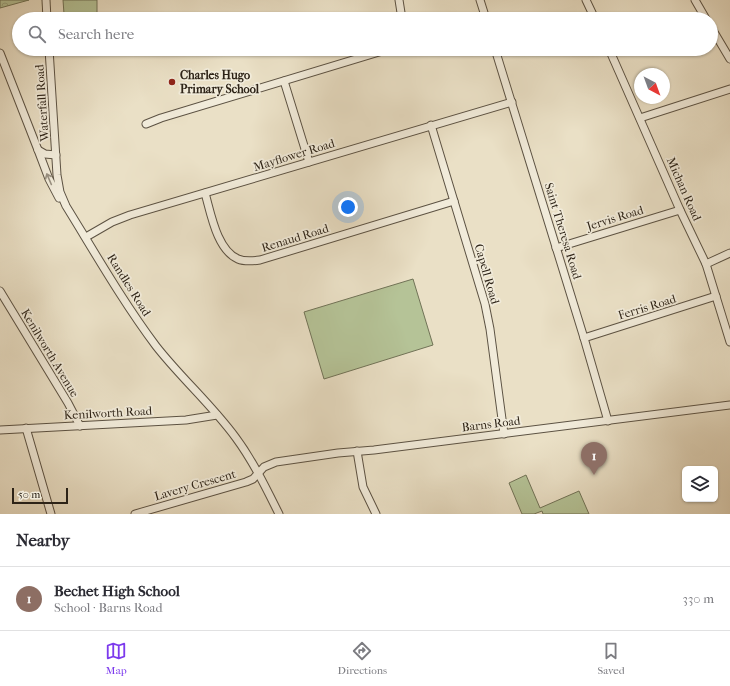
<!DOCTYPE html>
<html lang="en">
<head>
<meta charset="utf-8">
<style>
  :root { --surface:#fff; --page:#f7f7f7; --text:#2b2b33; --muted:#7c7c81; --line:#e1e1e2; --accent:#7c3aed }
  body { margin:0; font-family:"IM FELL French Canon",serif; background:var(--page); color:var(--text) }
  .controls { position:absolute; right:12px; bottom:12px; display:grid; overflow:hidden; border-radius:6px; box-shadow:0 1px 3px #0004 }
  .controls button { width:36px; height:36px; display:grid; place-items:center; padding:0; border:0; border-bottom:1px solid var(--line); background:var(--surface); color:var(--text); font:20px sans-serif }
  .compass { position:absolute; left:634px; top:68px; width:36px; height:36px; border-radius:50%; background:var(--surface); box-shadow:0 1px 3px #0004; rotate:139deg }
  .scale { position:absolute; left:12px; bottom:10px; width:56px; box-sizing:border-box; padding-left:4px; border:2px solid #2d2317; border-top:0; font-size:11px; line-height:14px; white-space:nowrap; color:#2d2317; -webkit-text-stroke:3px #f1ebda; paint-order:stroke }
  .you { position:absolute; left:348px; top:207px; width:14px; height:14px; margin:-10px; border:3px solid #fff; border-radius:50%; background:#1a73e8; box-shadow:0 0 0 6px #1a73e833 }
  .badge { display:grid; place-items:center; width:26px; height:26px; border-radius:50%; background:var(--accent); color:#fff; font-size:13px; font-weight:700 }
  .pin { position:absolute; translate:-50% -33px; filter:drop-shadow(0 1px 2px #0008) }
  .pin::after { content:''; position:absolute; top:21px; width:14px; height:12px; background:inherit; clip-path:polygon(0 0,100% 0,50% 100%) }
  .list { margin:0; padding:0; list-style:none }
  h2 { display:flex; justify-content:space-between; align-items:center; height:52px; margin:0; padding:0 16px; font-size:17px }
  h2 small { font-size:13px; font-weight:400; color:var(--muted) }
  .list li { display:grid; grid-template-columns:26px 1fr auto; gap:12px; align-items:center; box-sizing:border-box; height:64px; padding:0 16px; border-top:1px solid var(--line) }
  .list b { display:block; font-size:15px; white-space:nowrap }
  .list p { margin:0; font-size:13px; white-space:nowrap; color:var(--muted) }
  .list em { font-size:13px; font-style:normal; color:var(--muted) }
  .icon { flex:none; width:22px; height:22px; fill:none; stroke:currentColor; stroke-width:2; stroke-linecap:round; stroke-linejoin:round }
  .map { position:relative; flex:none; width:730px; height:514px; overflow:hidden }
  .search { position:absolute; background:var(--surface); box-shadow:0 1px 3px #0004; left:12px; right:12px; top:12px; height:44px; display:flex; align-items:center; gap:10px; box-sizing:border-box; padding:0 14px; border-radius:22px; color:var(--muted); font-size:15px }
  .sheet { height:116px; background:var(--surface) }
  nav { display:flex; justify-content:space-around; align-items:center; box-sizing:border-box; height:56px; border-top:1px solid var(--line); background:var(--surface); font-size:11px; color:var(--muted) }
  nav a { display:grid; justify-items:center; gap:2px }
  nav .on { color:var(--accent) }
  .map>svg:first-child { display:block }
  .park { fill:url(#park-crowns); stroke:#717357 }
  .pitch { fill:#b5c397; stroke:#717357 }
  .lines { fill:none; stroke-linecap:round; stroke-linejoin:round }
  .minor-casing { stroke:#5c5243; stroke-width:9 }
  .minor { stroke:#f1ebda; stroke-width:7 }
  .oneway { stroke:#999182 }
  .poi-dot { fill:#8f2418; stroke:#f1ebda; stroke-width:1.5 }
  .labels { text-anchor:middle; dominant-baseline:central; stroke-width:3.5; stroke-linejoin:round; paint-order:stroke }
  .poi-label { font-size:12px; font-weight:bold; fill:#2d2317; stroke:#f1ebda; text-anchor:start }
  .street-label { font-size:12px; fill:#2d2317; stroke:#f1ebda }
</style>
</head>
<body>
<div class="map">
<svg width="730" height="514" viewBox="0 0 730 514">
  <defs>
    <pattern id="park-crowns" width="20" height="18" patternUnits="userSpaceOnUse"><rect width="20" height="18" fill="#b5c397"/><path d="M2 6a3 3 0 1 1 6 0M12 15a3 3 0 1 1 6 0" fill="none" stroke="#9ca781"/></pattern>
  </defs>
  <rect width="100%" height="100%" fill="#eae0c6"/>
  <filter id="stains"><feTurbulence type="fractalNoise" baseFrequency=".005" numOctaves="4"/><feColorMatrix values="0 0 0 0 .2 0 0 0 0 .09 0 0 0 0 .02 0 0 0 .5 -.17"/></filter>
  <radialGradient id="worn" r=".72"><stop offset=".6" stop-color="#630" stop-opacity="0"/><stop offset="1" stop-color="#630" stop-opacity=".3"/></radialGradient>
  <!-- park -->
  <polygon class="park" points="0,0 29,0 0,8"/>
  <!-- pitch -->
  <g class="pitch">
    <polygon points="63,0 97,0 97,13 64,14"/>
    <polygon points="413,279 433,345 324,379 304,312"/>
    <polygon points="526,475 540,508 579,491 589,514 543,514 542,511 534,514 522,514 509,483"/>
  </g>
  <g class="lines">
    <!-- minor casing -->
    <g class="minor-casing">
      <g id="minor">
        <polyline points="46,0 47,19"/>
        <polyline points="399,0 402,19"/>
        <polyline points="480,0 486,19"/>
        <polyline points="586,0 595,19"/>
        <polyline points="695,0 706,19"/>
        <polyline points="711,27 730,59"/>
        <path d="M 49,49 L 57,175 L 60,192 L 66,206 C 95,253 123,302 156,346 C 181,378 212,405 236,438 C 253,461 266,488 279,514"/>
        <polyline points="495,49 584,338 608,421"/>
        <polyline points="609,49 680,210 706,264 730,342"/>
        <polyline points="0,53 38,150 49,179 59,198"/>
        <polyline points="284,81 309,162"/>
        <polyline points="640,118 730,89"/>
        <polyline points="146,124 161,118 389,49"/>
        <polyline points="431,125 485,304 490,329 504,434"/>
        <polyline points="38,150 45,154 56,155"/>
        <path d="M 205,193 C 211,214 217,250 238,259 C 245,262 253,261 260,260 L 454,201"/>
        <polyline points="86,237 112,222 130,215 512,102"/>
        <polyline points="556,248 680,210"/>
        <polyline points="706,264 730,253"/>
        <polyline points="0,291 68,403 80,426"/>
        <polyline points="584,338 716,296"/>
        <polyline points="26,428 51,514"/>
        <polyline points="0,430 186,420 217,415"/>
        <polyline points="357,451 363,487 376,514"/>
        <polyline points="135,514 246,482 253,479 264,467 276,462 338,453 374,450 730,405"/>
      </g>
    </g>
    <!-- minor -->
    <use href="#minor" class="minor"/>
  </g>
  <!-- one-way arrows -->
  <defs><path id="oneway-shaft" d="M-6 0H5M1.5-3L5.5 0L1.5 3" fill="none" stroke-width="1.6" stroke-linecap="round" stroke-linejoin="round"/></defs>
  <use class="oneway" href="#oneway-shaft" transform="translate(49 179) rotate(-113)"/>
  <!-- markers -->
  <circle class="poi-dot" cx="172" cy="82" r="4"/>
  <g class="labels">
    <!-- poi labels -->
    <g class="poi-label">
      <text x="180" y="75">Charles Hugo<tspan x="180" dy="14">Primary School</tspan></text>
    </g>
    <!-- street labels -->
    <g class="street-label">
      <text transform="translate(42 103) rotate(-94)">Waterfall Road</text>
      <text transform="translate(294 155) rotate(-17)">Mayflower Road</text>
      <text transform="translate(684 189) rotate(66)">Michan Road</text>
      <text transform="translate(615 218) rotate(-17)">Jervis Road</text>
      <text transform="translate(563 231) rotate(73)">Saint Theresa Road</text>
      <text transform="translate(295 238) rotate(-17)">Renaud Road</text>
      <text transform="translate(487 274) rotate(74)">Capell Road</text>
      <text transform="translate(129 285) rotate(58)">Randles Road</text>
      <text transform="translate(647 307) rotate(-17)">Ferris Road</text>
      <text transform="translate(50 353) rotate(59)">Kenilworth Avenue</text>
      <text transform="translate(108 413) rotate(-3)">Kenilworth Road</text>
      <text transform="translate(491 424) rotate(-7)">Barns Road</text>
      <text transform="translate(195 485) rotate(-16)">Lavery Crescent</text>
    </g>
  </g>
  <rect width="100%" height="100%" filter="url(#stains)"/>
  <rect width="100%" height="100%" fill="url(#worn)"/>
</svg>
<div class="controls">
<button><svg class="icon" aria-label="layers" viewBox="0 0 24 24"><path d="M12 4l9 5-9 5-9-5zM3 14l9 5 9-5"/></svg></button>
</div>
<svg class="compass" viewBox="-18 -18 36 36"><path d="M0-13l5 13h-10z" fill="#e53935"/><path d="M0 13l5-13h-10z" fill="#7c7c81"/></svg>
<div class="scale">50 m</div>
<div class="you"></div>
<div class="pin badge" style="left:594px;top:475px;background:#8d6e63">1</div>
<div class="search"><svg class="icon" aria-label="search" viewBox="0 0 24 24"><circle cx="10" cy="10" r="6"/><path d="M15 15l6 6"/></svg>Search here</div>
</div>
<section class="sheet">
<h2>Nearby<small></small></h2>
<ul class="list">
<li><span class="badge" style="background:#8d6e63">1</span><div><b>Bechet High School</b><p>School · Barns Road</p></div><em>330 m</em></li>
</ul>
</section>
<nav>
<a class="on"><svg class="icon" aria-label="map" viewBox="0 0 24 24"><path d="M3 6l6-2 6 2 6-2v14l-6 2-6-2-6 2zM9 4v14M15 6v14"/></svg>Map</a>
<a><svg class="icon" aria-label="directions" viewBox="0 0 24 24"><path d="M12 3l9 9-9 9-9-9zM9 14v-3h6M13 9l2 2-2 2"/></svg>Directions</a>
<a><svg class="icon" aria-label="saved" viewBox="0 0 24 24"><path d="M7 4h10v16l-5-4-5 4z"/></svg>Saved</a>
</nav>
</body>
</html>
